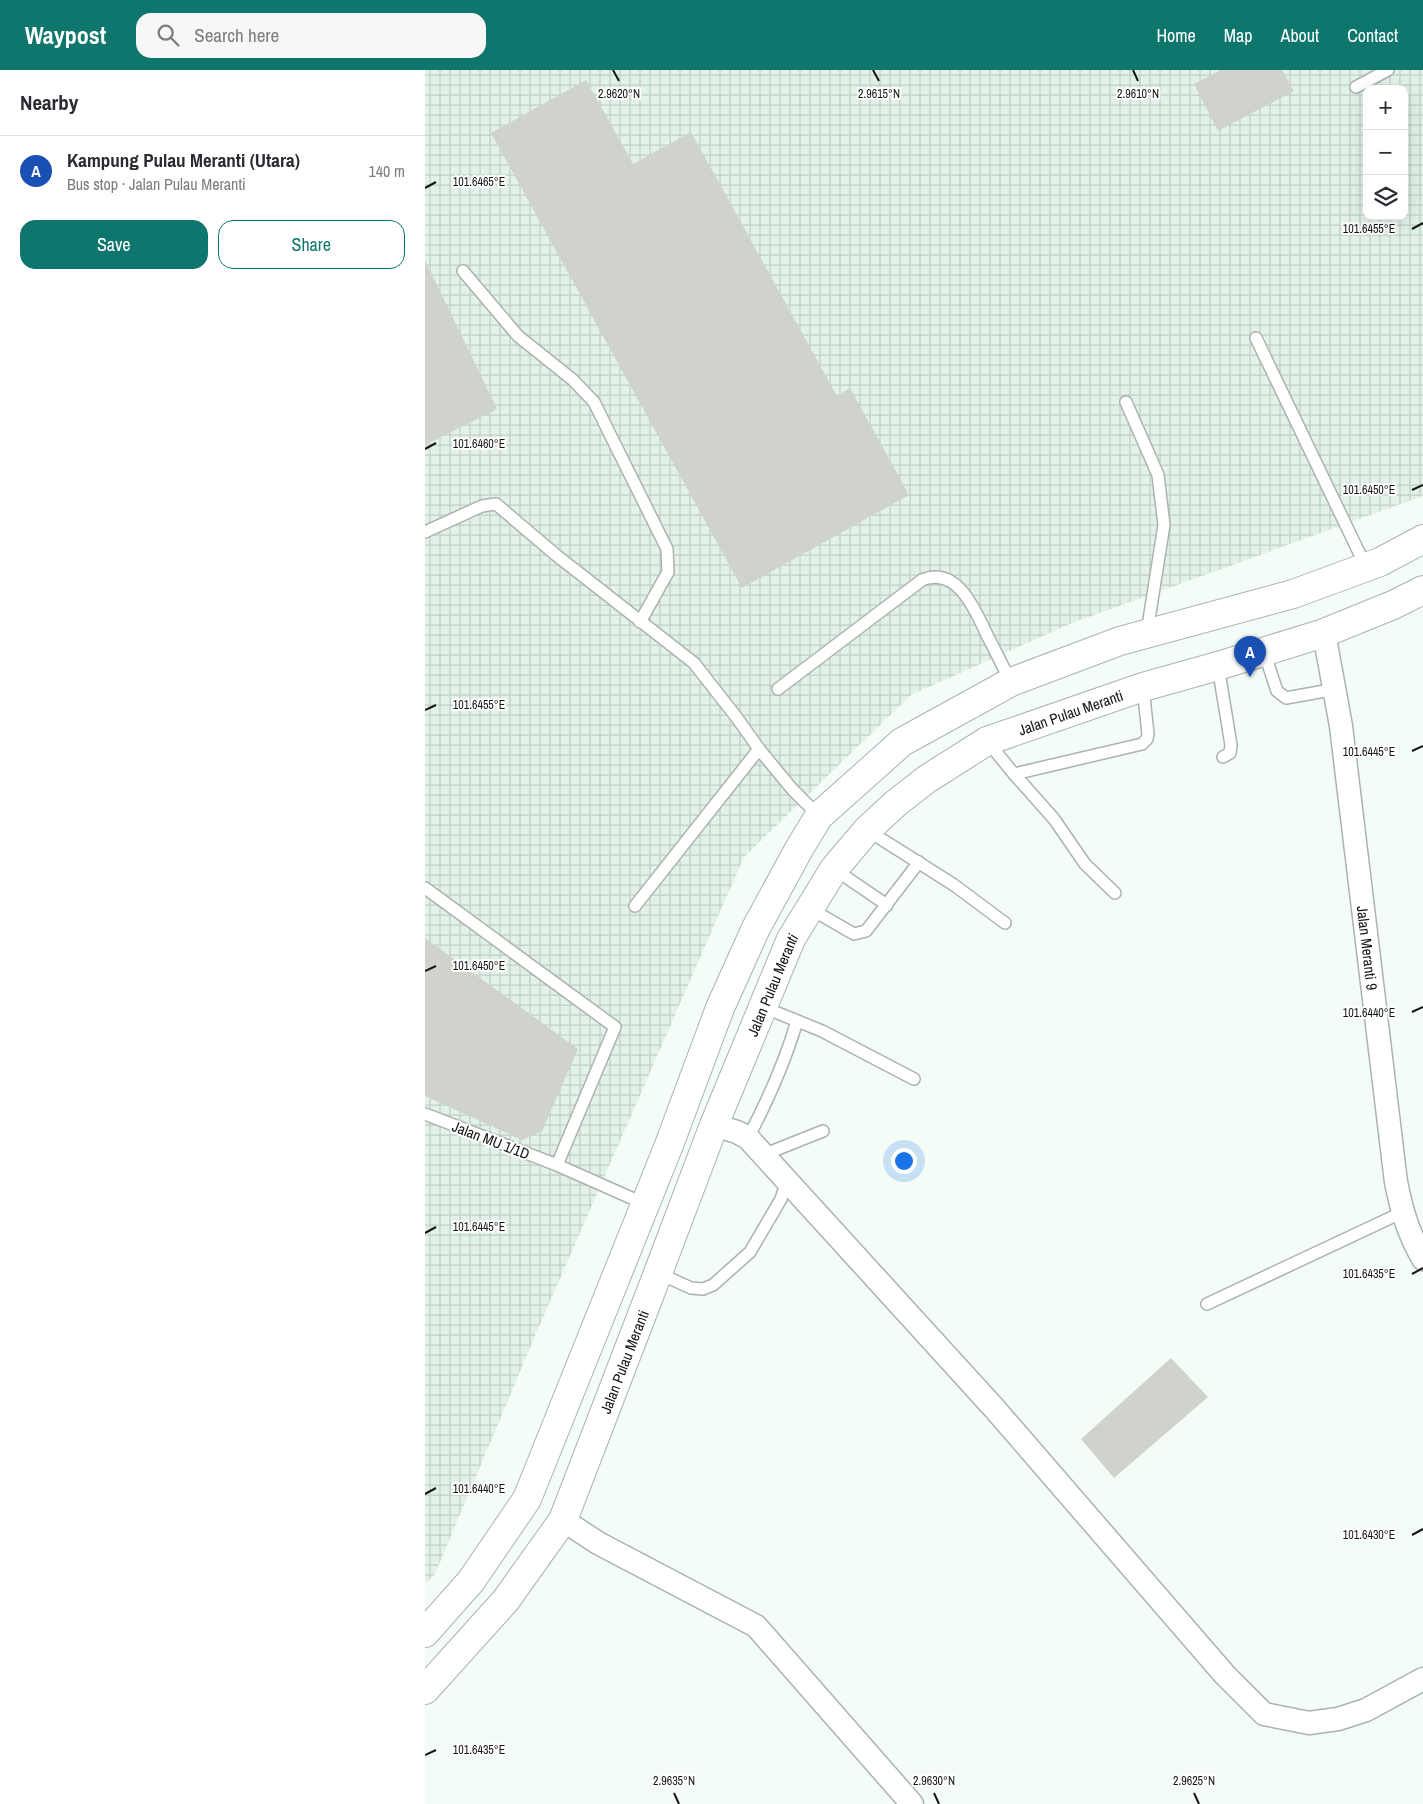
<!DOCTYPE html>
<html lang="en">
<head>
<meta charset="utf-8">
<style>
  :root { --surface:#fff; --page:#f7f7f7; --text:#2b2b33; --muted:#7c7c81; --line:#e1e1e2; --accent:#0f766e }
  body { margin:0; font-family:"Archivo Narrow",sans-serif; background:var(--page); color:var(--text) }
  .controls { position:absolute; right:15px; top:15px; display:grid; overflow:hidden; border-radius:10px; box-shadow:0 5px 20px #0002 }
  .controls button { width:45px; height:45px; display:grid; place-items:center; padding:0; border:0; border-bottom:1px solid var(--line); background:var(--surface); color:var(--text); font:25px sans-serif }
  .you { position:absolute; left:478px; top:1090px; width:18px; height:18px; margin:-12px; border:4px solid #fff; border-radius:50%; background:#1a73e8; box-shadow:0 0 0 8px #1a73e833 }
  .badge { display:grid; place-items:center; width:32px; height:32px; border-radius:50%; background:var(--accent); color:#fff; font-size:16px; font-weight:700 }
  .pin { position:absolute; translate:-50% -41px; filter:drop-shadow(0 1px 2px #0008) }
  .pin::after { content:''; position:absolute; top:26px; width:18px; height:15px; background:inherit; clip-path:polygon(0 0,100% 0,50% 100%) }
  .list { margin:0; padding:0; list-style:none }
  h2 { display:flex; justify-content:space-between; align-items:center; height:65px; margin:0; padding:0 20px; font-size:21px }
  h2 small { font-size:16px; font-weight:400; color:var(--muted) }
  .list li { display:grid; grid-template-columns:32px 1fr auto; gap:15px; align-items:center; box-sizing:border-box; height:70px; padding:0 20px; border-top:1px solid var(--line) }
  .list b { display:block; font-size:19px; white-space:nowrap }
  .list p { margin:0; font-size:16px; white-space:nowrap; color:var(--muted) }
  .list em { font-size:16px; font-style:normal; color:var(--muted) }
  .actions { display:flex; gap:10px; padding:15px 20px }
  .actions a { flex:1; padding:11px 0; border:1px solid var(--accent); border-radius:15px; text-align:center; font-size:18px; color:var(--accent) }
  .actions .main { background:var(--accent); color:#fff }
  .icon { flex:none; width:28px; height:28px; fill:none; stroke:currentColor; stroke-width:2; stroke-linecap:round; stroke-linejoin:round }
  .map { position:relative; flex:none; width:998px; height:1734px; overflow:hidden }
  header { display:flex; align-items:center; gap:30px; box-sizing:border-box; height:70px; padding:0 25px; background:var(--accent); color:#fff }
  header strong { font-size:24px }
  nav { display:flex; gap:28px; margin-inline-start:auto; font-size:18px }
  .search { width:350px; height:45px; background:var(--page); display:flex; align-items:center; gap:12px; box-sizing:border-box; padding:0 18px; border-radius:15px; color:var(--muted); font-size:19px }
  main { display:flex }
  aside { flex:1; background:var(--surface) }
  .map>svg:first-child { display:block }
  .industrial { fill:url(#industrial-grid); fill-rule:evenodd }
  .building { fill:#cfd3cc }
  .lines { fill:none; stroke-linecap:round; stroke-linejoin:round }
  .lane-casing { stroke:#acb3af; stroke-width:14 }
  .street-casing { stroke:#acb3af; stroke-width:25 }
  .primary-casing { stroke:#acb3af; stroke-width:30 }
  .lane { stroke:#fff; stroke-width:11 }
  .street { stroke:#fff; stroke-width:22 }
  .primary { stroke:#fff; stroke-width:28 }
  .ticks { fill:none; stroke:#131614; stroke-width:2 }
  .labels { text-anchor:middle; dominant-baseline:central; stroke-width:4; stroke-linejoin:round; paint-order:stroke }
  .street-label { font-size:15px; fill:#131614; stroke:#fff }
  .ticks-label { font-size:12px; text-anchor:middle; fill:#131614; stroke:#fff; stroke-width:4; stroke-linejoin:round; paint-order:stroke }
</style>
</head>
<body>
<header>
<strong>Waypost</strong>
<div class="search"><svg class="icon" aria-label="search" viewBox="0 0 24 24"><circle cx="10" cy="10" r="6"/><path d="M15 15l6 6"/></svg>Search here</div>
<nav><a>Home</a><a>Map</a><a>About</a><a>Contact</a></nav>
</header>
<main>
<aside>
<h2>Nearby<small></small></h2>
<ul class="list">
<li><span class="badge" style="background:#1a4fb4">A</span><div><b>Kampung Pulau Meranti (Utara)</b><p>Bus stop · Jalan Pulau Meranti</p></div><em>140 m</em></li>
</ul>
<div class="actions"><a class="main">Save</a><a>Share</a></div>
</aside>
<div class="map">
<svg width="998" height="1734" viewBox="0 0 998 1734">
  <defs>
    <pattern id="industrial-grid" width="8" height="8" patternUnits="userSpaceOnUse" patternTransform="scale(1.25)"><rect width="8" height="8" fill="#e2f2e9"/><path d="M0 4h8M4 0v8" fill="none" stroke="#c1cfc7"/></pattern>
  </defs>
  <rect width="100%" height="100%" fill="#f4fcf7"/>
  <!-- industrial -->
  <path class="industrial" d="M 0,0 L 998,0 L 998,426 L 647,553 L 486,625 L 319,787 L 113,1259 L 10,1504 L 0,1514 ZM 942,19 L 979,19 L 979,146 L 942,146 Z"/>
  <!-- building -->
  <g class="building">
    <polygon points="796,0 857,0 869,21 793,61 769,14"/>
    <polygon points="161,10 208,94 266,62 412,326 425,318 484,425 317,518 66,63"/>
    <polygon points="0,190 72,339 0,375"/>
    <polygon points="0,868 153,979 117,1061 97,1070 0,1026"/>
    <polygon points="746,1288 783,1327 689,1408 656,1369"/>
  </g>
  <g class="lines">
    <!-- lane casing -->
    <g class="lane-casing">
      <g id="lane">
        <polyline points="931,17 963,0"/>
        <polyline points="38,201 93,266 148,310 169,332 242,479 243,502 215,552"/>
        <polyline points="831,268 941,497"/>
        <polyline points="701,332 733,405 739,455 722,562"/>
        <polyline points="0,462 57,436 71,434 131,485 269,593 312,648 334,679 367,719 394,746"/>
        <polyline points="839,582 852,621 861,628 911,619"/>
        <polyline points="793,596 806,675 805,683 798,687"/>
        <path d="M 353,619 L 497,510 C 533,495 551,542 563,567 C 571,582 578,597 586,612"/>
        <polyline points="562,671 589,704 717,674 722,669 723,664 718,617"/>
        <polyline points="589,704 629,749 660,794 690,823"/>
        <polyline points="442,760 529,815 580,853"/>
        <polyline points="409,799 462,835"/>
        <polyline points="0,818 190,957 132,1095 220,1134"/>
        <polyline points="210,836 334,679"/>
        <polyline points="384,838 429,864 441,861 494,792"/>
        <polyline points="338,937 397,961 489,1009"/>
        <polyline points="0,1044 132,1095"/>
        <path d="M 323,1068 C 343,1030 360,992 372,951"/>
        <polyline points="338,1085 398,1061"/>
        <polyline points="233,1203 266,1218 278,1219 288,1215 325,1182 356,1129 362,1111"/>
        <polyline points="782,1234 978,1142"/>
      </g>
    </g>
    <!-- street casing -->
    <g class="street-casing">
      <g id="street">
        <path id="s1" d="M 899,563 L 916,656 L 971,1112 C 977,1142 983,1162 998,1189"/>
        <polyline points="289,1055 312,1062 323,1068 569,1338 800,1605 839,1644 884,1653 913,1649 941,1640 998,1609"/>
        <polyline points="138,1450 173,1473 331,1556 487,1734"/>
      </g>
    </g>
    <!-- primary casing -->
    <g class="primary-casing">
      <g id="primary">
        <polyline points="0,1563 46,1511 102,1429 244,1075 295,938 331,858 374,779 394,746 477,672 586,612 695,571 868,524 955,492 998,469"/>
        <path id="s2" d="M 0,1620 L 81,1530 L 138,1450 L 233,1203 L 289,1055 L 366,869 L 409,799 L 442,760 L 470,734 L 502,709 L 562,671 L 718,617 L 793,596 L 899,563 L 968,535 L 998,520"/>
      </g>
    </g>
    <!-- lane -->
    <use href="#lane" class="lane"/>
    <!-- street -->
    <use href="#street" class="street"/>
    <!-- primary -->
    <use href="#primary" class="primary"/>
  </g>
  <!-- ticks -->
  <path class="ticks" d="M 188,0 L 194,11M 448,0 L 454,11M 708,0 L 713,11M 0,118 L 11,112M 987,159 L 998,153M 0,379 L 11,373M 987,420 L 998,415M 0,640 L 11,635M 987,681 L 998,676M 0,901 L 11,896M 987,942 L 998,937M 0,1163 L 11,1157M 987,1204 L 998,1198M 0,1424 L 11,1418M 987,1465 L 998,1459M 0,1685 L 11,1680M 249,1723 L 254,1734M 509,1723 L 514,1734M 769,1723 L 774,1734"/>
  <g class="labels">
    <!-- street labels -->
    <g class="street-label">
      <text stroke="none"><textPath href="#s2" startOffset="1215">Jalan Pulau Meranti</textPath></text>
      <text stroke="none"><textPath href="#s1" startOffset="318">Jalan Meranti 9</textPath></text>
      <text stroke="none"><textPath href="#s2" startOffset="794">Jalan Pulau Meranti</textPath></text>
      <text transform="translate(66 1070) rotate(21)">Jalan MU 1/1D</text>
      <text stroke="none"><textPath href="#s2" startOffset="389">Jalan Pulau Meranti</textPath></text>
    </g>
  </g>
  <g class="ticks-label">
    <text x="194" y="28">2.9620°N</text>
    <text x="454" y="28">2.9615°N</text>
    <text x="713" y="28">2.9610°N</text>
    <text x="54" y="116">101.6465°E</text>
    <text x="944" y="163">101.6455°E</text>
    <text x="54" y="378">101.6460°E</text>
    <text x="944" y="424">101.6450°E</text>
    <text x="54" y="639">101.6455°E</text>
    <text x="944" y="686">101.6445°E</text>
    <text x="54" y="900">101.6450°E</text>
    <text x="944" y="947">101.6440°E</text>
    <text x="54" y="1161">101.6445°E</text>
    <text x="944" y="1208">101.6435°E</text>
    <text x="54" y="1423">101.6440°E</text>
    <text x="944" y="1469">101.6430°E</text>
    <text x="54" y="1684">101.6435°E</text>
    <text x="249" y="1715">2.9635°N</text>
    <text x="509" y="1715">2.9630°N</text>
    <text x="769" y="1715">2.9625°N</text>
  </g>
</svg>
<div class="controls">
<button>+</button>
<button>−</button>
<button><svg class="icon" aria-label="layers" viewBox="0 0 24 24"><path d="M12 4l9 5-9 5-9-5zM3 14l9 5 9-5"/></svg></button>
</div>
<div class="you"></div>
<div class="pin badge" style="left:825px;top:607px;background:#1a4fb4">A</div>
</div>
</main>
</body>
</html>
